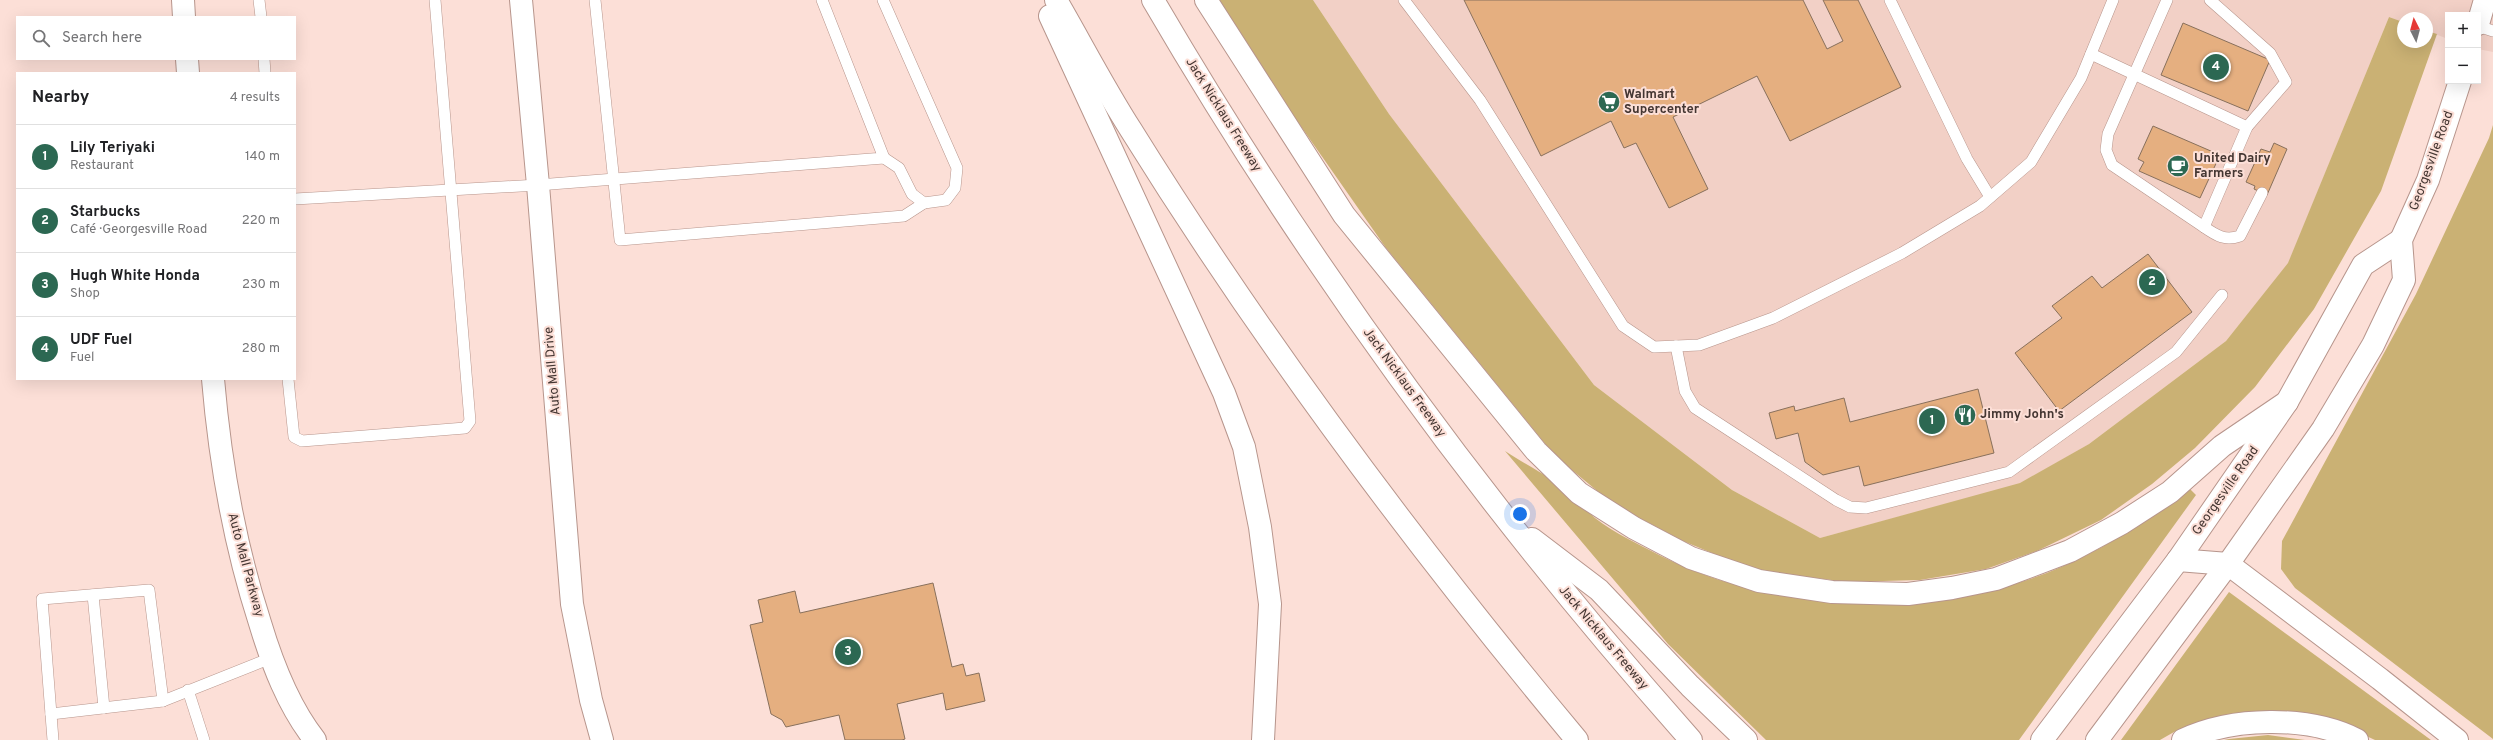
<!DOCTYPE html>
<html lang="en">
<head>
<meta charset="utf-8">
<style>
  :root { --surface:#fff; --page:#f6f6f6; --text:#202124; --muted:#757577; --line:#e0e0e0; --accent:#2c6852 }
  body { margin:0; font-family:Overpass,sans-serif; background:var(--page); color:var(--text) }
  .controls { position:absolute; right:12px; top:12px; display:grid; overflow:hidden; border-radius:0px; box-shadow:0 4px 16px #0002 }
  .controls button { width:36px; height:36px; display:grid; place-items:center; padding:0; border:0; border-bottom:1px solid var(--line); background:var(--surface); color:var(--text); font:20px sans-serif }
  .compass { position:absolute; left:2397px; top:12px; width:36px; height:36px; border-radius:50%; background:var(--surface); box-shadow:0 4px 16px #0002; rotate:354deg }
  .you { position:absolute; left:1520px; top:514px; width:14px; height:14px; margin:-10px; border:3px solid #fff; border-radius:50%; background:#1a73e8; box-shadow:0 0 0 6px #1a73e833 }
  .badge { display:grid; place-items:center; width:26px; height:26px; border-radius:50%; background:var(--accent); color:#fff; font-size:13px; font-weight:700 }
  .pin { position:absolute; translate:-50% -50%; border:2px solid #fff; box-shadow:0 1px 4px #0006 }
  .list { margin:0; padding:0; list-style:none }
  h2 { display:flex; justify-content:space-between; align-items:center; height:52px; margin:0; padding:0 16px; font-size:17px }
  h2 small { font-size:13px; font-weight:400; color:var(--muted) }
  .list li { display:grid; grid-template-columns:26px 1fr auto; gap:12px; align-items:center; box-sizing:border-box; height:64px; padding:0 16px; border-top:1px solid var(--line) }
  .list b { display:block; font-size:15px; white-space:nowrap }
  .list p { margin:0; font-size:13px; white-space:nowrap; color:var(--muted) }
  .list em { font-size:13px; font-style:normal; color:var(--muted) }
  .icon { flex:none; width:22px; height:22px; fill:none; stroke:currentColor; stroke-width:2; stroke-linecap:round; stroke-linejoin:round }
  .map { position:relative; flex:none; width:2493px; height:740px; overflow:hidden }
  .search { position:absolute; background:var(--surface); box-shadow:0 4px 16px #0002; left:16px; top:16px; width:280px; height:44px; display:flex; align-items:center; gap:10px; box-sizing:border-box; padding:0 14px; border-radius:0px; color:var(--muted); font-size:15px }
  .panel { position:absolute; background:var(--surface); box-shadow:0 4px 16px #0002; left:16px; top:72px; width:280px; height:308px; border-radius:0px }
  .map>svg:first-child { display:block }
  .built { fill:#f2d0c6 }
  .green { fill:#cab174 }
  .building { fill:#e5af80; stroke:#88705c }
  .lines { fill:none; stroke-linecap:round; stroke-linejoin:round }
  .lane-casing { stroke:#b7958c; stroke-width:12 }
  .street-casing { stroke:#b7958c; stroke-width:24 }
  .secondary-casing { stroke:#b7958c; stroke-width:24 }
  .highway-casing { stroke:#b7958c; stroke-width:24 }
  .lane { stroke:#fff; stroke-width:11 }
  .street { stroke:#fff; stroke-width:22 }
  .secondary { stroke:#fff; stroke-width:22 }
  .highway { stroke:#fff; stroke-width:22 }
  .labels { text-anchor:middle; dominant-baseline:central; stroke-width:4; stroke-linejoin:round; paint-order:stroke }
  .poi-label { font-size:13px; font-weight:bold; fill:#443632; stroke:#fcdfd7; text-anchor:start }
  .street-label { font-size:13px; fill:#443632; stroke:#fcdfd7 }
</style>
</head>
<body>
<div class="map">
<svg width="2493" height="740" viewBox="0 0 2493 740">
  <rect width="100%" height="100%" fill="#fcdfd7"/>
  <!-- built -->
  <polygon class="built" points="1313,0 2493,0 2493,52 2478,49 2478,15 2448,15 2448,39 2427,31 2427,18 2403,18 2403,22 2389,17 2288,264 2226,341 2089,444 2020,484 1820,538 1732,490 1594,385 1389,114"/>
  <!-- green -->
  <g class="green">
    <polygon points="1219,0 1313,0 1389,114 1594,385 1732,490 1820,538 2020,483 2089,444 2226,341 2288,263 2389,17 2403,22 2403,42 2427,42 2427,31 2437,34 2381,191 2314,309 2255,387 2195,448 2152,484 2101,520 2037,551 1986,569 1920,580 1847,582 1753,570 1683,541 1613,504 1555,456 1386,248 1267,78"/>
    <polygon points="2493,125 2493,739 2295,588 2281,569 2282,541 2416,294 2489,138"/>
    <path d="M 1505,451 C 1521,462 1540,471 1556,483 C 1570,494 1582,507 1595,518 C 1614,533 1640,545 1661,556 C 1776,615 1943,619 2061,567 C 2108,547 2149,519 2190,489 L 2196,495 L 2019,740 L 1766,740 L 1668,644 Z"/>
    <polygon points="2229,592 2431,740 2375,740 2334,721 2282,711 2212,719 2174,732 2160,740 2121,740"/>
    <polygon points="2268,735 2305,740 2224,740 2229,739"/>
  </g>
  <!-- building -->
  <g class="building">
    <polygon points="1464,0 1803,0 1827,49 1843,41 1823,0 1858,0 1901,87 1790,141 1757,76 1673,117 1708,189 1669,208 1636,143 1624,148 1611,121 1541,156"/>
    <polygon points="2183,23 2270,60 2248,111 2161,75"/>
    <polygon points="2153,126 2220,155 2200,198 2139,171 2144,162 2138,159"/>
    <polygon points="2274,143 2287,149 2267,195 2254,189 2255,186 2246,182 2261,149 2270,152"/>
    <polygon points="2148,254 2192,312 2059,411 2015,353 2062,318 2052,306 2092,276 2102,288"/>
    <polygon points="1978,389 1994,453 1864,486 1859,466 1823,475 1805,462 1798,433 1776,439 1769,413 1794,406 1795,411 1844,398 1850,422"/>
    <polygon points="933,583 952,667 963,664 966,676 979,673 985,701 946,710 943,693 897,704 905,739 902,740 845,740 839,715 786,727 782,720 771,714 750,625 763,622 758,600 795,591 800,613"/>
  </g>
  <g class="lines">
    <!-- lane casing -->
    <g class="lane-casing">
      <g id="lane">
        <polyline points="259,0 261,17"/>
        <polyline points="595,0 620,240 904,216 924,203"/>
        <polyline points="883,0 957,168 955,188 946,200 924,203 912,194 899,168 884,158"/>
        <polyline points="1404,0 1480,100 1623,326 1654,347 1699,345 1773,318 1902,253 1980,206 2031,162 2081,78 2113,0"/>
        <polyline points="1890,0 1967,159 1990,197"/>
        <polyline points="2210,0 2270,53 2286,82 2247,127"/>
        <polyline points="2478,26 2493,31"/>
        <polyline points="2091,54 2247,127 2204,227 2112,165 2106,150 2108,134 2167,0"/>
        <polyline points="264,59 265,73"/>
        <polyline points="295,199 538,185 884,158 822,0"/>
        <path d="M 2204,227 C 2217,236 2225,241 2240,236 L 2262,193"/>
        <polyline points="1676,346 1685,391 1695,408 1836,500 1850,507 1866,508 2009,472 2176,352 2222,295"/>
        <polyline points="288,379 294,437 302,441 465,428 470,421 435,0"/>
        <polyline points="93,595 104,708"/>
        <polyline points="188,690 204,740"/>
        <polyline points="51,714 163,701 271,658"/>
        <polyline points="53,740 42,599 149,590 163,701"/>
      </g>
    </g>
    <!-- street casing -->
    <g class="street-casing">
      <g id="street">
        <polyline points="183,0 184,17"/>
        <polyline points="521,0 538,185 572,604 591,700 602,740"/>
        <polyline points="187,59 188,73"/>
        <path d="M 213,379 C 220,462 234,543 260,623 C 272,663 288,706 315,740"/>
      </g>
    </g>
    <!-- secondary casing -->
    <g class="secondary-casing">
      <g id="secondary">
        <polyline points="2478,24 2485,0"/>
        <polyline points="2042,740 2178,560 2287,402 2363,265 2401,240"/>
        <polyline points="2097,740 2228,564 2323,429 2373,345 2404,280 2401,240 2428,180 2460,81"/>
      </g>
    </g>
    <!-- highway casing -->
    <g class="highway-casing">
      <g id="highway">
        <path d="M 1056,0 C 1081,43 1104,88 1131,130 C 1264,344 1416,547 1577,740"/>
        <path d="M 1153,0 C 1307,264 1488,511 1691,740"/>
        <polyline points="1206,0 1344,215 1536,451 1579,493 1634,528 1691,558 1759,581 1832,592 1908,594 1952,588 1996,579 2070,551 2122,523 2170,492 2222,446 2287,402"/>
        <polyline points="1050,16 1224,393 1244,447 1260,527 1270,604 1263,740"/>
        <polyline points="1532,539 1599,590 1690,686 1746,740"/>
        <polyline points="2178,560 2228,564 2380,679 2457,740"/>
        <path d="M 2183,740 C 2232,717 2308,715 2357,740"/>
      </g>
    </g>
    <!-- lane -->
    <use href="#lane" class="lane"/>
    <!-- street -->
    <use href="#street" class="street"/>
    <!-- secondary -->
    <use href="#secondary" class="secondary"/>
    <!-- highway -->
    <use href="#highway" class="highway"/>
  </g>
  <!-- icons -->
  <defs>
    <g id="supermarket-disc" transform="scale(1.15)"><circle r="9.5" fill="#2c6852" stroke="#fcdfd7"/><path d="M-6-5.5h2.5l.6 2H6L4.5 2H-2.5L-4.4-4H-6ZM-1.5 3.2a1.3 1.3 0 1 0 .1 0ZM3 3.2a1.3 1.3 0 1 0 .1 0Z" fill="#fff"/></g>
    <g id="cafe-disc" transform="scale(1.15)"><circle r="9.5" fill="#2c6852" stroke="#fcdfd7"/><path d="M-5.5-4.5H6V0H3Q3 3.5 0 3.5H-2.5Q-5.5 3.5-5.5 0ZM3-3.2v2h1.7v-2ZM-6 4.5H4V6H-6Z" fill="#fff"/></g>
    <g id="restaurant-disc" transform="scale(1.15)"><circle r="9.5" fill="#2c6852" stroke="#fcdfd7"/><path d="M-5-6h1v4h1v-4h1v4h1v-4h1v5L-1.5 .5V6h-2V.5L-5-1ZM5-6V6H3V1.5H1.5Q1.5-4 5-6Z" fill="#fff"/></g>
  </defs>
  <g fill-rule="evenodd">
    <use href="#supermarket-disc" x="1609" y="102"/>
    <use href="#cafe-disc" x="2178" y="166"/>
    <use href="#restaurant-disc" x="1965" y="415"/>
  </g>
  <g class="labels">
    <!-- poi labels -->
    <g class="poi-label">
      <text x="1624" y="95">Walmart<tspan x="1624" dy="15">Supercenter</tspan></text>
      <text x="2194" y="159">United Dairy<tspan x="2194" dy="15">Farmers</tspan></text>
      <text x="1980" y="415">Jimmy John's</text>
    </g>
    <!-- street labels -->
    <g class="street-label">
      <text transform="translate(1223 115) rotate(58)">Jack Nicklaus Freeway</text>
      <text transform="translate(2432 161) rotate(-70)">Georgesville Road</text>
      <text transform="translate(553 371) rotate(-95)">Auto Mall Drive</text>
      <text transform="translate(1404 383) rotate(54)">Jack Nicklaus Freeway</text>
      <text transform="translate(2226 491) rotate(-55)">Georgesville Road</text>
      <text transform="translate(245 565) rotate(75)">Auto Mall Parkway</text>
      <text transform="translate(1603 638) rotate(50)">Jack Nicklaus Freeway</text>
    </g>
  </g>
</svg>
<div class="controls">
<button>+</button>
<button>−</button>
</div>
<svg class="compass" viewBox="-18 -18 36 36"><path d="M0-13l5 13h-10z" fill="#e53935"/><path d="M0 13l5-13h-10z" fill="#757577"/></svg>
<div class="you"></div>
<div class="pin badge" style="left:1932px;top:421px">1</div>
<div class="pin badge" style="left:2152px;top:282px">2</div>
<div class="pin badge" style="left:848px;top:652px">3</div>
<div class="pin badge" style="left:2216px;top:67px">4</div>
<div class="search"><svg class="icon" aria-label="search" viewBox="0 0 24 24"><circle cx="10" cy="10" r="6"/><path d="M15 15l6 6"/></svg>Search here</div>
<section class="panel">
<h2>Nearby<small>4 results</small></h2>
<ul class="list">
<li><span class="badge">1</span><div><b>Lily Teriyaki</b><p>Restaurant</p></div><em>140 m</em></li>
<li><span class="badge">2</span><div><b>Starbucks</b><p>Café · Georgesville Road</p></div><em>220 m</em></li>
<li><span class="badge">3</span><div><b>Hugh White Honda</b><p>Shop</p></div><em>230 m</em></li>
<li><span class="badge">4</span><div><b>UDF Fuel</b><p>Fuel</p></div><em>280 m</em></li>
</ul>
</section>
</div>
</body>
</html>
